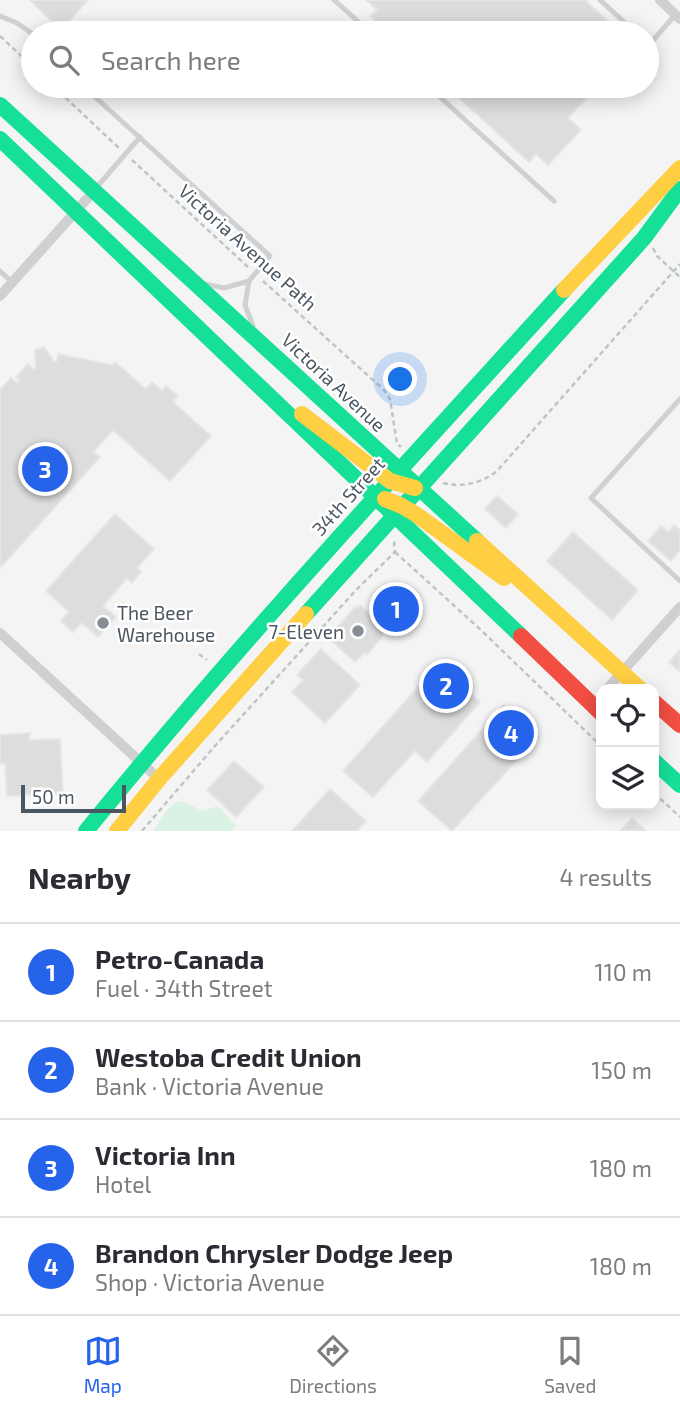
<!DOCTYPE html>
<html lang="en">
<head>
<meta charset="utf-8">
<style>
  :root { --surface:#fff; --page:#f7f7f7; --text:#2b2b33; --muted:#7c7c81; --line:#e1e1e2; --accent:#2563eb }
  body { margin:0; font-family:"Exo 2",sans-serif; background:var(--page); color:var(--text) }
  .controls { position:absolute; right:21px; bottom:21px; display:grid; overflow:hidden; border-radius:14px; box-shadow:0 4px 18px #0003 }
  .controls button { width:63px; height:63px; display:grid; place-items:center; padding:0; border:0; border-bottom:2px solid var(--line); background:var(--surface); color:var(--text); font:35px sans-serif }
  .scale { position:absolute; left:21px; bottom:18px; width:105px; box-sizing:border-box; padding-left:7px; border:4px solid #4a5661; border-top:0; font-size:19px; line-height:24px; white-space:nowrap; color:#4a5661; -webkit-text-stroke:5px #fff; paint-order:stroke }
  .you { position:absolute; left:401px; top:380px; width:24px; height:24px; margin:-18px; border:5px solid #fff; border-radius:50%; background:#1a73e8; box-shadow:0 0 0 10px #1a73e833 }
  .badge { display:grid; place-items:center; width:46px; height:46px; border-radius:50%; background:var(--accent); color:#fff; font-size:23px; font-weight:700 }
  .pin { position:absolute; translate:-50% -50%; border:4px solid #fff; box-shadow:0 2px 7px #0006 }
  .list { margin:0; padding:0; list-style:none }
  h2 { display:flex; justify-content:space-between; align-items:center; height:91px; margin:0; padding:0 28px; font-size:30px }
  h2 small { font-size:23px; font-weight:400; color:var(--muted) }
  .list li { display:grid; grid-template-columns:46px 1fr auto; gap:21px; align-items:center; box-sizing:border-box; height:98px; padding:0 28px; border-top:2px solid var(--line) }
  .list b { display:block; font-size:26px; white-space:nowrap }
  .list p { margin:0; font-size:23px; white-space:nowrap; color:var(--muted) }
  .list em { font-size:23px; font-style:normal; color:var(--muted) }
  .icon { flex:none; width:38px; height:38px; fill:none; stroke:currentColor; stroke-width:2; stroke-linecap:round; stroke-linejoin:round }
  .map { position:relative; flex:none; width:680px; height:831px; overflow:hidden }
  .search { position:absolute; background:var(--surface); box-shadow:0 4px 18px #0003; left:21px; right:21px; top:21px; height:77px; display:flex; align-items:center; gap:18px; box-sizing:border-box; padding:0 24px; border-radius:38px; color:var(--muted); font-size:26px }
  .sheet { height:483px; background:var(--surface) }
  nav { display:flex; justify-content:space-around; align-items:center; box-sizing:border-box; height:98px; border-top:2px solid var(--line); background:var(--surface); font-size:19px; color:var(--muted) }
  nav a { display:grid; justify-items:center; gap:4px }
  nav .on { color:var(--accent) }
  .map>svg:first-child { display:block }
  .green { fill:#d9f2e3 }
  .building { fill:#ddddde; stroke:#e5e6e7; stroke-width:2 }
  .lines { fill:none; stroke-linecap:round; stroke-linejoin:round }
  .path { stroke:#bcc7c4; stroke-width:2.5; stroke-dasharray:5 3.5; stroke-linecap:butt }
  .lane { stroke:#ced0d2; stroke-width:5 }
  .street { stroke:#ced0d2; stroke-width:10 }
  .fast { stroke:#16e098; stroke-width:16 }
  .slow { stroke:#ffcf43; stroke-width:16 }
  .jam { stroke:#f24e42; stroke-width:16 }
  .poi-dot { fill:#868d94; stroke:#fff; stroke-width:2.5 }
  .labels { text-anchor:middle; dominant-baseline:central; stroke-width:5; stroke-linejoin:round; paint-order:stroke }
  .street-label { font-size:19px; fill:#4a5661; stroke:#fff }
  .poi-label { font-size:19px; fill:#4a5661; stroke:#fff; text-anchor:start }
</style>
</head>
<body>
<div class="map">
<svg width="680" height="831" viewBox="0 0 680 831">
  <rect width="100%" height="100%" fill="#f4f4f4"/>
  <!-- green -->
  <polygon class="green" points="176,802 184,802 202,811 218,806 236,826 232,830 228,831 153,831 165,812"/>
  <!-- building -->
  <g class="building">
    <polygon points="30,0 88,0 61,30"/>
    <polygon points="366,0 585,0 621,33 389,33 370,16 377,10"/>
    <polygon points="446,86 598,86 568,118 581,130 548,165 536,154 529,162"/>
    <polygon points="44,347 54,362 57,361 58,354 112,365 115,362 146,389 152,382 162,391 166,386 178,396 173,402 211,436 170,481 113,430 93,452 100,457 0,568 0,390 11,378 17,383 20,380 16,377 28,364 33,369 36,368 35,350"/>
    <polygon points="497,496 518,514 506,528 485,509"/>
    <polygon points="115,514 154,549 137,568 141,572 132,583 127,578 103,606 116,617 98,637 82,623 73,632 61,621 69,612 46,591"/>
    <polygon points="674,525 680,530 680,550 671,561 648,541 661,526 668,532"/>
    <polygon points="573,532 638,590 612,620 547,561"/>
    <polygon points="360,605 382,625 382,637 367,655 364,653 355,662 328,638 356,606 358,608"/>
    <polygon points="321,649 360,685 325,723 292,692 303,680 297,675"/>
    <polygon points="680,650 680,672 669,662"/>
    <polygon points="438,665 457,682 462,676 473,685 468,691 480,702 427,762 415,751 373,797 343,771"/>
    <polygon points="504,705 538,737 452,831 418,801"/>
    <polygon points="30,733 29,740 60,739 63,793 7,796 5,763 0,764 0,735"/>
    <polygon points="234,761 264,787 236,817 207,790"/>
    <polygon points="330,789 366,821 357,831 292,831"/>
    <polygon points="632,818 646,831 620,831"/>
  </g>
  <g class="lines">
    <!-- path -->
    <g class="path">
      <polyline points="0,36 33,67"/>
      <polyline points="53,86 119,148"/>
      <polyline points="132,160 248,267"/>
      <polyline points="653,248 657,256 680,277"/>
      <polyline points="263,281 384,390 390,399 397,444 401,447"/>
      <path d="M 443,483 C 461,488 482,483 497,471 L 680,264"/>
      <polyline points="395,552 481,630 601,746"/>
      <polyline points="199,654 207,660"/>
      <polyline points="654,793 680,817"/>
      <polyline points="142,831 214,747 357,589 395,552 394,543 397,540"/>
    </g>
    <!-- lane -->
    <g class="lane">
      <polyline points="334,0 371,33"/>
      <polyline points="600,0 636,33"/>
      <polyline points="0,16 17,23 33,34"/>
      <polyline points="647,43 649,45 675,15"/>
      <polyline points="103,86 94,96 270,256 249,281 224,288 205,284"/>
      <polyline points="428,86 554,201"/>
      <polyline points="96,188 140,137"/>
      <polyline points="0,271 12,282"/>
      <polyline points="249,281 245,305 253,326"/>
      <polyline points="680,399 591,498 680,581"/>
    </g>
    <!-- street -->
    <g class="street">
      <polyline points="660,0 680,19"/>
      <polyline points="0,296 94,191"/>
      <polyline points="0,633 159,779"/>
      <polyline points="607,689 680,607"/>
    </g>
    <!-- fast -->
    <g class="fast">
      <polyline points="0,105 477,541"/>
      <polyline points="0,139 521,636"/>
      <polyline points="306,614 644,238 680,189"/>
      <polyline points="654,761 680,785"/>
      <path d="M 86,831 C 238,644 402,468 564,290"/>
    </g>
    <!-- slow -->
    <g class="slow">
      <polyline points="564,290 680,168"/>
      <polyline points="302,414 390,481 415,488"/>
      <polyline points="385,499 402,506 417,515 504,578"/>
      <polyline points="477,541 640,689"/>
      <polyline points="117,831 159,779 306,614"/>
    </g>
    <!-- jam -->
    <g class="jam">
      <polyline points="521,636 601,713"/>
      <polyline points="654,702 680,725"/>
    </g>
  </g>
  <!-- markers -->
  <g class="poi-dot">
    <circle cx="103" cy="623" r="7"/>
    <circle cx="358" cy="631" r="7"/>
  </g>
  <g class="labels">
    <!-- street labels -->
    <g class="street-label">
      <text transform="translate(248 247) rotate(42)">Victoria Avenue Path</text>
      <text transform="translate(334 382) rotate(43)">Victoria Avenue</text>
      <text transform="translate(348 496) rotate(-48)">34th Street</text>
    </g>
    <!-- poi labels -->
    <g class="poi-label">
      <text x="117" y="612">The Beer<tspan x="117" dy="22">Warehouse</tspan></text>
      <text x="344" y="631" text-anchor="end">7-Eleven</text>
    </g>
  </g>
</svg>
<div class="controls">
<button><svg class="icon" aria-label="locate" viewBox="0 0 24 24"><circle cx="12" cy="12" r="6"/><path d="M12 2v4M12 18v4M2 12h4M18 12h4"/></svg></button>
<button><svg class="icon" aria-label="layers" viewBox="0 0 24 24"><path d="M12 4l9 5-9 5-9-5zM3 14l9 5 9-5"/></svg></button>
</div>
<div class="scale">50 m</div>
<div class="you"></div>
<div class="pin badge" style="left:396px;top:609px">1</div>
<div class="pin badge" style="left:446px;top:686px">2</div>
<div class="pin badge" style="left:45px;top:469px">3</div>
<div class="pin badge" style="left:511px;top:733px">4</div>
<div class="search"><svg class="icon" aria-label="search" viewBox="0 0 24 24"><circle cx="10" cy="10" r="6"/><path d="M15 15l6 6"/></svg>Search here</div>
</div>
<section class="sheet">
<h2>Nearby<small>4 results</small></h2>
<ul class="list">
<li><span class="badge">1</span><div><b>Petro-Canada</b><p>Fuel · 34th Street</p></div><em>110 m</em></li>
<li><span class="badge">2</span><div><b>Westoba Credit Union</b><p>Bank · Victoria Avenue</p></div><em>150 m</em></li>
<li><span class="badge">3</span><div><b>Victoria Inn</b><p>Hotel</p></div><em>180 m</em></li>
<li><span class="badge">4</span><div><b>Brandon Chrysler Dodge Jeep</b><p>Shop · Victoria Avenue</p></div><em>180 m</em></li>
</ul>
</section>
<nav>
<a class="on"><svg class="icon" aria-label="map" viewBox="0 0 24 24"><path d="M3 6l6-2 6 2 6-2v14l-6 2-6-2-6 2zM9 4v14M15 6v14"/></svg>Map</a>
<a><svg class="icon" aria-label="directions" viewBox="0 0 24 24"><path d="M12 3l9 9-9 9-9-9zM9 14v-3h6M13 9l2 2-2 2"/></svg>Directions</a>
<a><svg class="icon" aria-label="saved" viewBox="0 0 24 24"><path d="M7 4h10v16l-5-4-5 4z"/></svg>Saved</a>
</nav>
</body>
</html>
